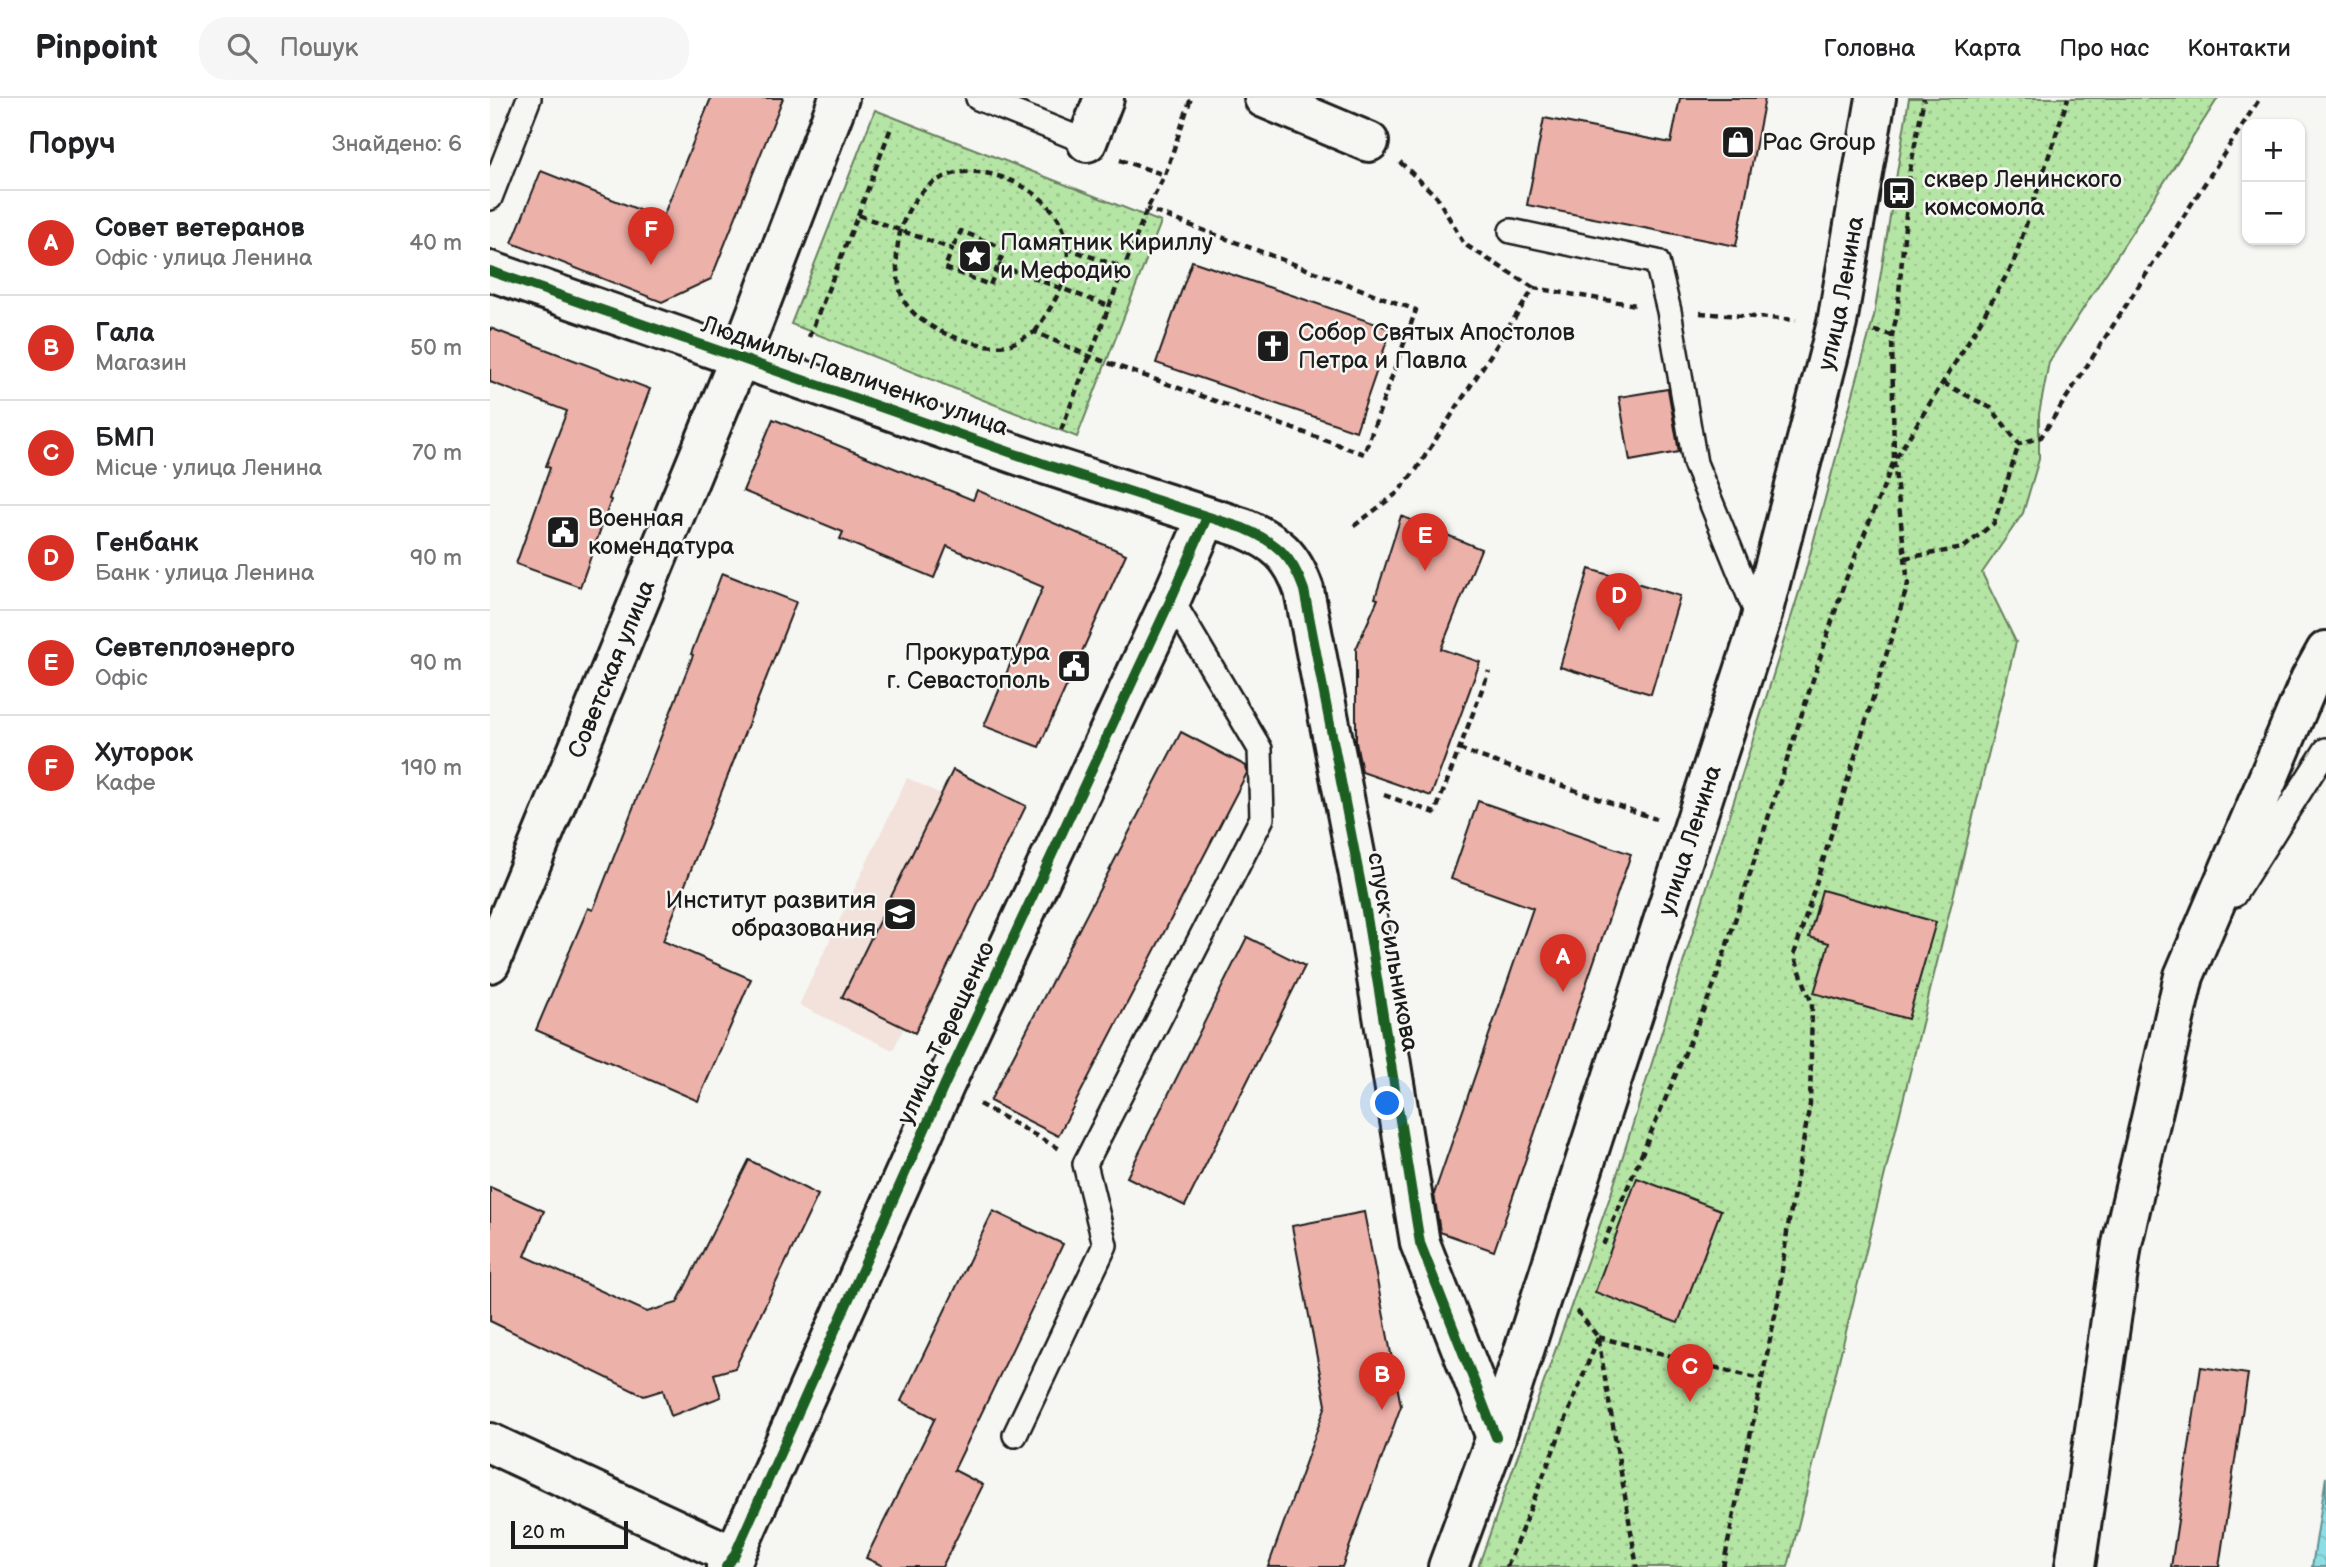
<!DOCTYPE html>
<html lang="uk">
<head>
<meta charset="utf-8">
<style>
  :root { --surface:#fff; --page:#f6f6f6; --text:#202124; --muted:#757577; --line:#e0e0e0; --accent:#d93025 }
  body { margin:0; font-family:"Balsamiq Sans",sans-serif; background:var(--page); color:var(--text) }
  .controls { position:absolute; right:21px; top:21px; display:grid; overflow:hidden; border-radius:14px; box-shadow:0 2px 5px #0004 }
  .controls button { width:63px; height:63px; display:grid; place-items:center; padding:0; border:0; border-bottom:2px solid var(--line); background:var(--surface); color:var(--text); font:35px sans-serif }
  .scale { position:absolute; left:21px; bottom:18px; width:117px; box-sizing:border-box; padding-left:7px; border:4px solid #1c1c1c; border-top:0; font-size:19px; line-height:24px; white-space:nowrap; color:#1c1c1c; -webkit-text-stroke:5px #f6f6f2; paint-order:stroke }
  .you { position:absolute; left:898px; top:1006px; width:24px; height:24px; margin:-18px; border:5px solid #fff; border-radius:50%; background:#1a73e8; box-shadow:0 0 0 10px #1a73e833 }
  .badge { display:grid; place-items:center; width:46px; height:46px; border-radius:50%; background:var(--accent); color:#fff; font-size:23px; font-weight:700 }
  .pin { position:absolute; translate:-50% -58px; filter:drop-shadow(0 2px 4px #0008) }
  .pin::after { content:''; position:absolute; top:37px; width:24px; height:21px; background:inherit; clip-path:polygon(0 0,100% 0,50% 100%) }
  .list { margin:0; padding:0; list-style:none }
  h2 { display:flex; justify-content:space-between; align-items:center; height:91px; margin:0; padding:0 28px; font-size:30px }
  h2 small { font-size:23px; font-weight:400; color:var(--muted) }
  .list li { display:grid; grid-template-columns:46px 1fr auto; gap:21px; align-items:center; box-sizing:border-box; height:105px; padding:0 28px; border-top:2px solid var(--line) }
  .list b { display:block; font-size:26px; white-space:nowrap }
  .list p { margin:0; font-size:23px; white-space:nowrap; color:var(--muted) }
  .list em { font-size:23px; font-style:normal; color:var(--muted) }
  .icon { flex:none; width:38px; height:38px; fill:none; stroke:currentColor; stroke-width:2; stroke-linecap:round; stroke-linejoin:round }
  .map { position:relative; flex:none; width:1836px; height:1469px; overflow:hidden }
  header { display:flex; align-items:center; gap:42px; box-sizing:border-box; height:98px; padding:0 35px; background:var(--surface); border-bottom:2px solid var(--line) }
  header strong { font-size:33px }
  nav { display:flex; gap:38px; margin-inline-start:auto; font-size:24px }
  .search { width:490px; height:63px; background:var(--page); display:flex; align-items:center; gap:18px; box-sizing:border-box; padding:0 24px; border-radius:28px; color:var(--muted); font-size:26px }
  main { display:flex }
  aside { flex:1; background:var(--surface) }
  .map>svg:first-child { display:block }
  .built { fill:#f3e1dc }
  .grass { fill:url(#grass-dots); stroke:#688060; stroke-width:2 }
  .water { fill:url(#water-waves); stroke:#609094; stroke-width:2 }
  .building { fill:#ecb1a9; stroke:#1c1c1c; stroke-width:2 }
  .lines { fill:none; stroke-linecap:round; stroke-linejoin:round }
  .service-casing { stroke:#1c1c1c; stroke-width:28 }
  .minor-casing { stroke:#1c1c1c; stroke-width:44 }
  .secondary-casing { stroke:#1c1c1c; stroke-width:44 }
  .path { stroke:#1c1c1c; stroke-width:4.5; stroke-dasharray:7 5; stroke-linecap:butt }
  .service { stroke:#f6f6f2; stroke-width:23 }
  .minor { stroke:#f6f6f2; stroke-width:38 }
  .secondary { stroke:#f6f6f2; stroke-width:38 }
  .cycleway-casing { stroke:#f6f6f2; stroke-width:15 }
  .cycleway { stroke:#1b5e20; stroke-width:10 }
  .labels { text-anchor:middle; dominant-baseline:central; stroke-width:5; stroke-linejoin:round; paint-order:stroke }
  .poi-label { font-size:24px; fill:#1c1c1c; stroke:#f6f6f2; text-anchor:start }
  .street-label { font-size:24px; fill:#1c1c1c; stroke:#f6f6f2 }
</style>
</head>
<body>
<header>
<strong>Pinpoint</strong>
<div class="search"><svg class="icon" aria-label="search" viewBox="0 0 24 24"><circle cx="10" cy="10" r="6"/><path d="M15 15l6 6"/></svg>Пошук</div>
<nav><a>Головна</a><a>Карта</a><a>Про нас</a><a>Контакти</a></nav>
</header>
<main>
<aside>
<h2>Поруч<small>Знайдено: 6</small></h2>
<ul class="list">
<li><span class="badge">A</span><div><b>Совет ветеранов</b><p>Офіс · улица Ленина</p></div><em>40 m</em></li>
<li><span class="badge">B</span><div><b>Гала</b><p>Магазин</p></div><em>50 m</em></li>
<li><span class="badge">C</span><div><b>БМП</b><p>Місце · улица Ленина</p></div><em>70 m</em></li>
<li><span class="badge">D</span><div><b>Генбанк</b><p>Банк · улица Ленина</p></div><em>90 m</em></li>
<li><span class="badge">E</span><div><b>Севтеплоэнерго</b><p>Офіс</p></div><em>90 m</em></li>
<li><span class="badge">F</span><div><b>Хуторок</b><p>Кафе</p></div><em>190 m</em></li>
</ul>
</aside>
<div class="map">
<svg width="1836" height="1469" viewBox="0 0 1836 1469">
  <defs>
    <pattern id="grass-dots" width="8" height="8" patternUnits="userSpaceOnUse" patternTransform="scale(1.75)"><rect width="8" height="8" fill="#b5e5a4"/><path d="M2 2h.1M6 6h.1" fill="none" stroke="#9bc48d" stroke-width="1.8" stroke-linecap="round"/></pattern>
    <pattern id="water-waves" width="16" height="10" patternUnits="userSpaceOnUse" patternTransform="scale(1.75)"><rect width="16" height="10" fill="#8ddee4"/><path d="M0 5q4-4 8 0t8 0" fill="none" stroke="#79bec3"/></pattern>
  </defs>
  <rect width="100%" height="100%" fill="#f6f6f2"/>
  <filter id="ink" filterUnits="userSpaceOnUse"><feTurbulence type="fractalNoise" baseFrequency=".0143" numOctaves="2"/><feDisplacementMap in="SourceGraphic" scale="14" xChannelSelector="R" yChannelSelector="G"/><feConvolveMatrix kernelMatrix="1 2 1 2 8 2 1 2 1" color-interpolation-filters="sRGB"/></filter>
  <g filter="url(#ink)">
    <!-- built -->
    <polygon class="built" points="417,680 512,725 403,952 309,907"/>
    <!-- grass -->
    <g class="grass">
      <polygon points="1419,0 1728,0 1559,264 1549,316 1549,361 1533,415 1492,475 1526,544 1298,1469 988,1469 1121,1096 1315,475 1384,218"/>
      <polygon points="385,12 671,124 587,339 301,226"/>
    </g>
    <!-- water -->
    <polygon class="water" points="1836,1379 1836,1469 1822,1469"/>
    <!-- building -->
    <g class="building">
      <polygon points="221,0 293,0 221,181 172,204 22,145 51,73 172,121"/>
      <polygon points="1190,0 1275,0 1246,148 1037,107 1054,20 1181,45"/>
      <polygon points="702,163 901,231 866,333 666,265"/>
      <polygon points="0,230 160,291 119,401 121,402 90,489 26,466 60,370 56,368 77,313 0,284"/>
      <polygon points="1178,291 1189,354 1140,363 1129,299"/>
      <polygon points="283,321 483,402 487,392 636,456 549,649 494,628 553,489 457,448 444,480 350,441 353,434 253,393"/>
      <polygon points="911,418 991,451 951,551 990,564 941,698 872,674 866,644 866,551 888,501 885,500"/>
      <polygon points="1099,471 1190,498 1161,596 1070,569"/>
      <polygon points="232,475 306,504 173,843 261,881 208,1003 46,932 98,810 103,812 203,557 201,556"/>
      <polygon points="691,634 756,668 757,675 568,1038 500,1003"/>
      <polygon points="463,672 536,708 425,935 352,899"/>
      <polygon points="988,703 1141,756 1004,1153 950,1134 944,1096 1043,810 961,781"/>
      <polygon points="1332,792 1446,824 1418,921 1324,895 1339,845 1319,839"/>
      <polygon points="757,839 815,868 695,1108 637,1079"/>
      <polygon points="259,1062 328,1097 245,1270 224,1276 231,1299 181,1318 173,1292 154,1298 0,1223 0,1089 54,1113 35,1158 157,1214 187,1205"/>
      <polygon points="1147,1080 1231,1112 1188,1225 1105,1194"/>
      <polygon points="503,1113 573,1146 464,1372 493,1387 452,1469 395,1469 376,1460 445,1320 411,1303"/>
      <polygon points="874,1114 911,1308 852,1469 778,1469 836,1307 802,1128"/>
      <polygon points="1711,1269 1758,1276 1729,1469 1681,1469"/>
    </g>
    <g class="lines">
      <!-- service casing -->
      <g class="service-casing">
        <g id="service">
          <polyline points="488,0 597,44"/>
          <polyline points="0,100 39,0"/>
          <polyline points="1021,133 1167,164 1179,213 1205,365 1270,524"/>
          <polyline points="1744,797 1836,652"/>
          <polyline points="525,1337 615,1147 595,1066 772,720 770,651 681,501"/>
        </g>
      </g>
      <!-- minor casing -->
      <g class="minor-casing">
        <g id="minor">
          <polyline points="774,0 879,44"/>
          <polyline points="597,44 614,0"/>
          <path d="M 0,173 L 557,367 L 753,430 C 786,444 802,457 814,492 L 876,813 L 930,1145 L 1006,1339"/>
          <path id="s1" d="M 0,865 L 249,261 L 349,0"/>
          <polyline points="0,1345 244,1458"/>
          <polyline points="236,1469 244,1458 455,986 681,501 717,419"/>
          <polyline points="1585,1469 1632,1146 1694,878 1820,582 1836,553"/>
        </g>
      </g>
      <!-- secondary casing -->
      <g class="secondary-casing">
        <g id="secondary">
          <path id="s2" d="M 958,1469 L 1006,1339 L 1270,524 L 1347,225 L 1386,0"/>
        </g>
      </g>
      <!-- path -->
      <g class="path">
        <polyline points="630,62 675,77 701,0"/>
        <polyline points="910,64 947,99 974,146 1044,190"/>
        <polyline points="368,117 402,27"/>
        <polyline points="576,150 634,170"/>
        <polyline points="508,167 619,208"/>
        <polyline points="1210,215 1306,222"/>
        <polyline points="1384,233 1402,237"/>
        <path d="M 545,234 C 557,215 574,192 577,168 C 583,122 552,93 511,79 C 445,57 403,108 407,171 C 408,181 410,198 416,206 C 427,222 447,233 464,239 C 480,244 498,250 516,247 C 525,246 536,238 545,234 L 599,258 L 874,356 L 926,212 L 657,111"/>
        <polyline points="319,239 368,117 462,151 455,170 500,187 515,151 471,133 462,151"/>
        <polyline points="1453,285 1501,310 1529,346 1551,339 1770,0"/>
        <polyline points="571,332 657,111 675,77"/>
        <polyline points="864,428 906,396 926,372 1044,190 1146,207"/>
        <polyline points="1415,460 1473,450 1504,425 1529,346"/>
        <polyline points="969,651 1166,721"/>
        <polyline points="894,697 945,715 999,573"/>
        <polyline points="489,1006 570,1051"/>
        <polyline points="1113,1147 1224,887 1354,486 1404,363 1402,237 1407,217 1420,72 1434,0"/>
        <polyline points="1087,1213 1108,1239 1147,1469"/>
        <polyline points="1108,1239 1270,1281"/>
        <polyline points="1017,1469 1108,1240"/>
        <polyline points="1233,1469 1288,1203 1297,1134 1320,1006 1322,906 1304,857 1418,486 1404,363 1483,236 1523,166 1578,0"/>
      </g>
      <!-- service -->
      <use href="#service" class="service"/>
      <!-- minor -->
      <use href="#minor" class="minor"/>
      <!-- secondary -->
      <use href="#secondary" class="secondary"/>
      <!-- cycleway casing -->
      <g class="cycleway-casing">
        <g id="cycleway">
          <path d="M 0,173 L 557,367 L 753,430 C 786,444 802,457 814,492 L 876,813 L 930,1145 L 1006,1339"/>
          <polyline points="236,1469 244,1458 455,986 681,501 717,419"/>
        </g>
      </g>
      <!-- cycleway -->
      <use href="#cycleway" class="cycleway"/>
    </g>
  </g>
  <!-- icons -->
  <defs>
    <g id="shop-square" transform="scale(1.75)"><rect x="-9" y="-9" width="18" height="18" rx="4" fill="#1c1c1c" stroke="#f6f6f2"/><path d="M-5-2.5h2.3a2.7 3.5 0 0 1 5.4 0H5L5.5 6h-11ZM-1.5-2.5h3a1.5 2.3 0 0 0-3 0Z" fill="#fff"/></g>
    <g id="bus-square" transform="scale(1.75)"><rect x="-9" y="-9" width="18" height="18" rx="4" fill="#1c1c1c" stroke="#f6f6f2"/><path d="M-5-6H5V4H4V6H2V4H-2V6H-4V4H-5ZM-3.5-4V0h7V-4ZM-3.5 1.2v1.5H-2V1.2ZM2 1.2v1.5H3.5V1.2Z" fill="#fff"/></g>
    <g id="sight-square" transform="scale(1.75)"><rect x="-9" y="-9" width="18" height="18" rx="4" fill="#1c1c1c" stroke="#f6f6f2"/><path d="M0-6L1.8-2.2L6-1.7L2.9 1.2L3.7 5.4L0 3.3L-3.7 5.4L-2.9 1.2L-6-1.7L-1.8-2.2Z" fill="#fff"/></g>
    <g id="church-square" transform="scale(1.75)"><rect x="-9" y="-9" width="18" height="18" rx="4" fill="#1c1c1c" stroke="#f6f6f2"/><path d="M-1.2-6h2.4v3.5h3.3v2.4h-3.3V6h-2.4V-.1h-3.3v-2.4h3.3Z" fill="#fff"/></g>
    <g id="civic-square" transform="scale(1.75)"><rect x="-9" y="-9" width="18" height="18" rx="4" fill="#1c1c1c" stroke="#f6f6f2"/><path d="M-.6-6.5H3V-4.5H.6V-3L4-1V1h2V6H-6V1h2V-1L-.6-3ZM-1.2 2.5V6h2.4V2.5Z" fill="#fff"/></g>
    <g id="university-square" transform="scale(1.75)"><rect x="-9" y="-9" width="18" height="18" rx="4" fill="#1c1c1c" stroke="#f6f6f2"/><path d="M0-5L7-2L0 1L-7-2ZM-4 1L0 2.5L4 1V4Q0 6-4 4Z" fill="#fff"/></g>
  </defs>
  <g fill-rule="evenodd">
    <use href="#shop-square" x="1248" y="44"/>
    <use href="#bus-square" x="1409" y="95"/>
    <use href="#sight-square" x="485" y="158"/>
    <use href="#church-square" x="783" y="248"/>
    <use href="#civic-square" x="73" y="434"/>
    <use href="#civic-square" x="584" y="568"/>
    <use href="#university-square" x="410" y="816"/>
  </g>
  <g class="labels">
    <!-- poi labels -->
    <g class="poi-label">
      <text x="1272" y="44">Pac Group</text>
      <text x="1434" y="81">сквер Ленинского<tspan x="1434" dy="28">комсомола</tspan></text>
      <text x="510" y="144">Памятник Кириллу<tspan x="510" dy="28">и Мефодию</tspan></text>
      <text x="808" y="234">Собор Святых Апостолов<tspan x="808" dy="28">Петра и Павла</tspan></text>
      <text x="98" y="420">Военная<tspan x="98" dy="28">комендатура</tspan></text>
      <text x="560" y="554" text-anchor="end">Прокуратура<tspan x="560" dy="28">г. Севастополь</tspan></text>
      <text x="386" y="802" text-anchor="end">Институт развития<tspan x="386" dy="28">образования</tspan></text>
    </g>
    <!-- street labels -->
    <g class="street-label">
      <text stroke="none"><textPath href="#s2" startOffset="1334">улица Ленина</textPath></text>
      <text transform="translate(365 278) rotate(19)">Людмилы Павличенко улица</text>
      <text stroke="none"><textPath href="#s1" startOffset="318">Советская улица</textPath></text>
      <text stroke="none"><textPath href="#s2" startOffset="766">улица Ленина</textPath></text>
      <text transform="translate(903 854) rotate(80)">спуск Сильникова</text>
      <text transform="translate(456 935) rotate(-65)">улица Терещенко</text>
    </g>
  </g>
</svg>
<div class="controls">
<button>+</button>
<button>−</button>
</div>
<div class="scale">20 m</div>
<div class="you"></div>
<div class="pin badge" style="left:1073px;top:894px">A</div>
<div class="pin badge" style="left:892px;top:1312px">B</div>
<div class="pin badge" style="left:1200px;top:1304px">C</div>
<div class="pin badge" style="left:1129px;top:533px">D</div>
<div class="pin badge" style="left:935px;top:473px">E</div>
<div class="pin badge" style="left:161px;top:167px">F</div>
</div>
</main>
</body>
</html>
